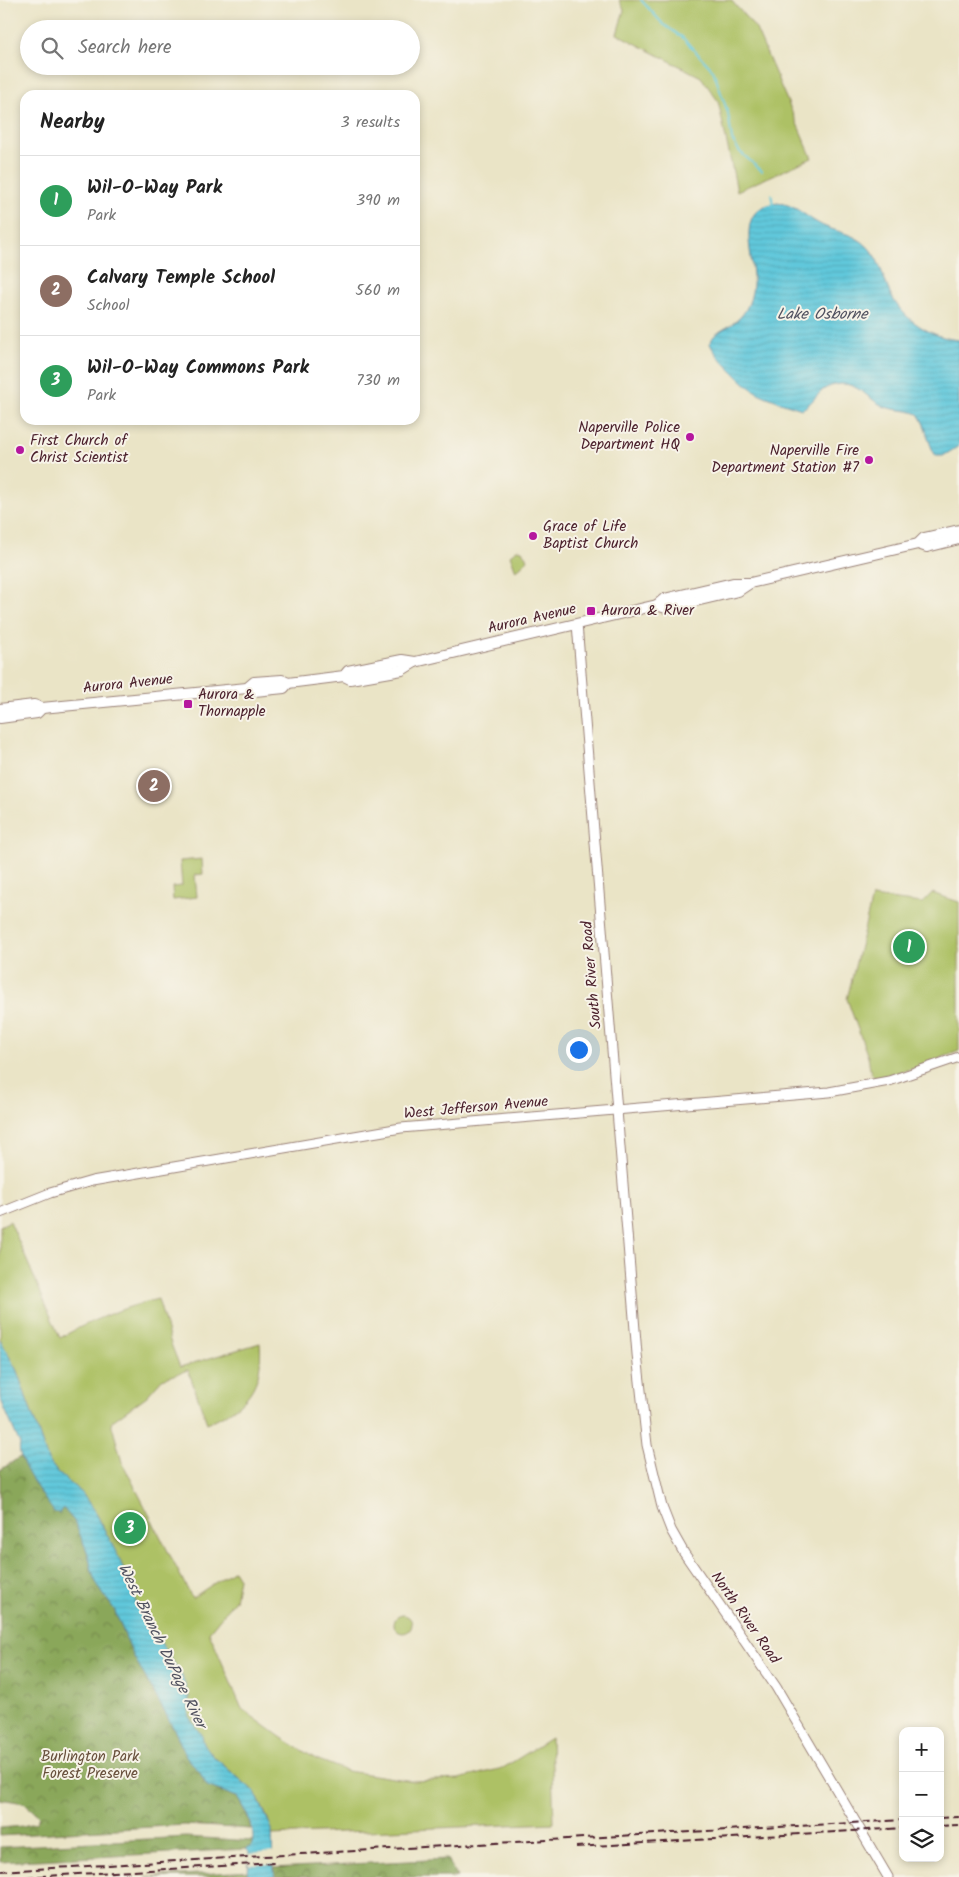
<!DOCTYPE html>
<html lang="en">
<head>
<meta charset="utf-8">
<style>
  :root { --surface:#fff; --page:#f6f6f6; --text:#222; --muted:#767676; --line:#e0e0e0; --accent:#0b8043 }
  body { margin:0; font-family:Kalam,sans-serif; background:var(--page); color:var(--text) }
  .controls { position:absolute; right:15px; bottom:15px; display:grid; overflow:hidden; border-radius:10px; box-shadow:0 2px 8px #0003 }
  .controls button { width:45px; height:45px; display:grid; place-items:center; padding:0; border:0; border-bottom:1px solid var(--line); background:var(--surface); color:var(--text); font:25px sans-serif }
  .you { position:absolute; left:578px; top:1049px; width:18px; height:18px; margin:-12px; border:4px solid #fff; border-radius:50%; background:#1a73e8; box-shadow:0 0 0 8px #1a73e833 }
  .badge { display:grid; place-items:center; width:32px; height:32px; border-radius:50%; background:var(--accent); color:#fff; font-size:16px; font-weight:700 }
  .pin { position:absolute; translate:-50% -50%; border:2px solid #fff; box-shadow:0 1px 5px #0006 }
  .list { margin:0; padding:0; list-style:none }
  h2 { display:flex; justify-content:space-between; align-items:center; height:65px; margin:0; padding:0 20px; font-size:21px }
  h2 small { font-size:16px; font-weight:400; color:var(--muted) }
  .list li { display:grid; grid-template-columns:32px 1fr auto; gap:15px; align-items:center; box-sizing:border-box; height:90px; padding:0 20px; border-top:1px solid var(--line) }
  .list b { display:block; font-size:19px; white-space:nowrap }
  .list p { margin:0; font-size:16px; white-space:nowrap; color:var(--muted) }
  .list em { font-size:16px; font-style:normal; color:var(--muted) }
  .icon { flex:none; width:28px; height:28px; fill:none; stroke:currentColor; stroke-width:2; stroke-linecap:round; stroke-linejoin:round }
  .map { position:relative; flex:none; width:959px; height:1877px; overflow:hidden }
  .search { position:absolute; background:var(--surface); box-shadow:0 2px 8px #0003; left:20px; top:20px; width:400px; height:55px; display:flex; align-items:center; gap:12px; box-sizing:border-box; padding:0 18px; border-radius:28px; color:var(--muted); font-size:19px }
  .panel { position:absolute; background:var(--surface); box-shadow:0 2px 8px #0003; left:20px; top:90px; width:400px; height:335px; border-radius:15px }
  .map>svg:first-child { display:block }
  .green { fill:#adc165; stroke:#7c7048 }
  .forest { fill:url(#forest-crowns); stroke:#6a6342 }
  .water { fill:url(#water-rules); stroke:#557483 }
  .pier { fill:#eae4c6 }
  .lines { fill:none; stroke-linecap:round; stroke-linejoin:round }
  .stream { stroke:#60c8db; stroke-width:2 }
  .tertiary-casing { stroke:#9a8278; stroke-width:11 }
  .secondary-casing { stroke:#9a8278; stroke-width:12 }
  .tertiary { stroke:#fff; stroke-width:9 }
  .secondary { stroke:#fff; stroke-width:10 }
  .rail { stroke:#4a1f2b; stroke-width:2; stroke-dasharray:8 4; stroke-linecap:butt }
  .poi-dot { fill:#b5179e; stroke:#f7f3e8; stroke-width:2 }
  .labels { text-anchor:middle; dominant-baseline:central; stroke-width:4; stroke-linejoin:round; paint-order:stroke }
  .poi-label { font-size:15px; fill:#4a1f2b; stroke:#f7f3e8; text-anchor:start }
  .street-label { font-size:15px; fill:#4a1f2b; stroke:#f7f3e8 }
  .park-label { font-size:15px; fill:#68503c; stroke:#f7f3e8 }
  .water-label { font-size:16px; font-style:italic; fill:#515260; stroke:#f7f3e8 }
</style>
</head>
<body>
<div class="map">
<svg width="959" height="1877" viewBox="0 0 959 1877">
  <defs>
    <pattern id="forest-crowns" width="20" height="18" patternUnits="userSpaceOnUse" patternTransform="scale(1.25)"><rect width="20" height="18" fill="#8aa75a"/><path d="M2 6a3 3 0 1 1 6 0M12 15a3 3 0 1 1 6 0" fill="none" stroke="#73874b"/></pattern>
    <pattern id="water-rules" width="6" height="5" patternUnits="userSpaceOnUse" patternTransform="scale(1.25)"><rect width="6" height="5" fill="#60c8db"/><path d="M0 2.5h6" fill="none" stroke="#55abbc"/></pattern>
  </defs>
  <rect width="100%" height="100%" fill="#f7f3e8"/>
  <filter id="ink" filterUnits="userSpaceOnUse"><feTurbulence type="fractalNoise" baseFrequency=".02" numOctaves="2"/><feDisplacementMap in="SourceGraphic" scale="10" xChannelSelector="R" yChannelSelector="G"/><feConvolveMatrix kernelMatrix="1 2 1 2 8 2 1 2 1" color-interpolation-filters="sRGB"/></filter>
  <filter id="wash" filterUnits="userSpaceOnUse"><feTurbulence type="fractalNoise" baseFrequency=".0096" numOctaves="4" result="noise"/><feDisplacementMap in="SourceGraphic" scale="20" xChannelSelector="R" yChannelSelector="G"/><feGaussianBlur stdDeviation="1.12" result="paint"/><feColorMatrix in="noise" values="0 0 0 0 0 0 0 0 0 0 0 0 0 0 0 0 0 1.4 0 .05"/><feComposite in="paint" operator="in"/></filter>
  <g filter="url(#wash)">
    <rect width="100%" height="100%" fill="#eae4c6"/>
    <!-- green -->
    <g class="green">
      <polygon points="619,0 731,0 756,29 812,158 737,191 718,101 701,77 617,34 624,10"/>
      <polygon points="518,549 522,550 528,560 516,571 510,555"/>
      <polygon points="202,859 203,874 195,875 197,897 173,900 172,887 182,886 180,861"/>
      <polygon points="932,893 959,902 959,1051 916,1068 875,1078 871,1073 868,1057 847,999 872,897 922,903"/>
      <path d="M 10,1221 L 60,1338 C 91,1320 124,1307 158,1299 L 171,1344 L 180,1367 L 260,1343 C 264,1387 246,1407 207,1423 L 188,1370 L 162,1379 L 147,1396 L 111,1422 L 122,1462 L 192,1598 L 234,1570 L 239,1578 L 235,1600 L 209,1632 L 242,1709 L 282,1738 L 316,1759 L 347,1771 L 413,1781 L 459,1779 L 503,1768 L 551,1738 L 554,1823 L 272,1835 L 268,1819 L 255,1792 L 215,1758 L 204,1744 L 189,1717 L 187,1711 L 189,1697 L 182,1676 L 137,1605 L 119,1558 L 97,1515 L 82,1493 L 58,1473 L 48,1460 L 17,1371 L 0,1339 L 0,1226 Z"/>
      <circle cx="403" cy="1624" r="9"/>
    </g>
    <!-- forest -->
    <g class="forest">
      <polygon points="20,1457 40,1493 60,1511 63,1508 74,1521 87,1551 94,1578 99,1588 114,1609 133,1655 174,1729 186,1756 199,1771 207,1786 237,1797 247,1815 251,1829 185,1825 0,1836 0,1828 23,1826 37,1822 39,1816 24,1803 0,1799 0,1470"/>
      <polygon points="186,1837 253,1841 251,1847 246,1849 0,1862 0,1847"/>
      <polygon points="447,1859 457,1877 276,1877 273,1868"/>
      <polygon points="250,1871 249,1875 259,1877 146,1877"/>
    </g>
    <!-- water -->
    <g class="water">
      <path d="M 779,203 C 795,205 804,215 816,222 C 833,233 853,231 868,247 C 883,263 883,284 895,302 C 909,323 934,338 959,340 L 959,446 L 943,456 L 936,456 C 927,443 928,427 918,414 C 907,409 894,411 883,406 C 864,397 854,375 826,388 C 817,393 812,404 802,409 C 795,407 761,396 755,391 C 745,385 712,353 710,343 C 716,325 745,330 752,292 C 759,261 728,207 779,203 Z"/>
      <path d="M 0,1339 L 17,1371 L 48,1460 L 58,1473 L 82,1493 L 97,1515 L 119,1558 L 137,1605 L 182,1676 L 189,1697 L 188,1711 L 189,1717 L 202,1736 L 204,1744 L 215,1758 L 255,1792 L 272,1829 L 273,1870 L 276,1877 L 248,1876 L 249,1852 L 246,1849 L 251,1847 C 258,1830 245,1811 237,1797 L 207,1786 L 199,1771 L 186,1756 L 174,1729 L 133,1655 L 114,1609 L 99,1588 L 94,1578 L 87,1551 L 74,1521 L 63,1508 L 59,1513 L 54,1512 C 44,1497 15,1461 20,1444 L 0,1398 Z"/>
    </g>
    <!-- pier -->
    <polygon class="pier" points="275,1852 276,1864 249,1865 249,1854"/>
    <g class="lines">
      <!-- stream -->
      <g class="stream">
        <polyline points="641,0 663,24 682,37 713,70 728,113 732,140 740,152 762,171"/>
        <polyline points="771,194 773,204"/>
      </g>
    </g>
  </g>
  <g filter="url(#ink)">
    <g class="lines">
      <!-- tertiary casing -->
      <g class="tertiary-casing">
        <g id="tertiary">
          <polyline points="577,624 637,1354 647,1445 662,1507 671,1530 684,1553 776,1687 888,1877"/>
          <polyline points="0,1213 50,1193 92,1181 401,1128 829,1092 889,1081 959,1057"/>
        </g>
      </g>
      <!-- secondary casing -->
      <g class="secondary-casing">
        <g id="secondary">
          <polyline points="918,544 927,547 959,539"/>
          <polyline points="657,605 664,599 733,583 750,583 918,544 924,538 959,530"/>
          <polyline points="344,676 350,679 402,670 415,662 657,605 666,608 738,591 750,583"/>
          <polyline points="247,688 254,682 282,680 288,683 344,676 348,671 402,660 415,662"/>
          <polyline points="0,709 34,705 42,708 247,688 255,691 284,688 288,683"/>
          <polyline points="0,718 37,713 42,708"/>
        </g>
      </g>
      <!-- tertiary -->
      <use href="#tertiary" class="tertiary"/>
      <!-- secondary -->
      <use href="#secondary" class="secondary"/>
      <!-- rail -->
      <g class="rail">
        <polyline points="940,1818 959,1817"/>
        <polyline points="940,1826 959,1825"/>
        <polyline points="576,1847 903,1828"/>
        <polyline points="0,1871 903,1820"/>
        <polyline points="26,1877 274,1863"/>
      </g>
    </g>
  </g>
  <!-- markers -->
  <g class="poi-dot">
    <circle cx="690" cy="437" r="5"/>
    <circle cx="20" cy="450" r="5"/>
    <circle cx="869" cy="460" r="5"/>
    <circle cx="533" cy="536" r="5"/>
    <rect x="586" y="606" width="10" height="10" rx="2.5"/>
    <rect x="183" y="699" width="10" height="10" rx="2.5"/>
  </g>
  <g class="labels">
    <!-- poi labels -->
    <g class="poi-label">
      <text x="680" y="428" text-anchor="end">Naperville Police<tspan x="680" dy="17">Department HQ</tspan></text>
      <text x="30" y="441">First Church of<tspan x="30" dy="17">Christ Scientist</tspan></text>
      <text x="859" y="451" text-anchor="end">Naperville Fire<tspan x="859" dy="17">Department Station #7</tspan></text>
      <text x="543" y="527">Grace of Life<tspan x="543" dy="17">Baptist Church</tspan></text>
      <text x="601" y="611">Aurora &amp; River</text>
      <text x="198" y="695">Aurora &amp;<tspan x="198" dy="17">Thornapple</tspan></text>
    </g>
    <!-- street labels -->
    <g class="street-label">
      <text transform="translate(532 619) rotate(-13)">Aurora Avenue</text>
      <text transform="translate(128 684) rotate(-6)">Aurora Avenue</text>
      <text transform="translate(592 975) rotate(-95)">South River Road</text>
      <text transform="translate(476 1108) rotate(-5)">West Jefferson Avenue</text>
      <text transform="translate(745 1618) rotate(55)">North River Road</text>
    </g>
    <!-- park labels -->
    <g class="park-label">
      <text x="90" y="1757">Burlington Park<tspan x="90" dy="17">Forest Preserve</tspan></text>
    </g>
    <!-- water labels -->
    <g class="water-label">
      <text x="822" y="314">Lake Osborne</text>
      <text transform="translate(162 1646) rotate(64)">West Branch DuPage River</text>
    </g>
  </g>
</svg>
<div class="controls">
<button>+</button>
<button>−</button>
<button><svg class="icon" aria-label="layers" viewBox="0 0 24 24"><path d="M12 4l9 5-9 5-9-5zM3 14l9 5 9-5"/></svg></button>
</div>
<div class="you"></div>
<div class="pin badge" style="left:909px;top:947px;background:#2e9e5b">1</div>
<div class="pin badge" style="left:154px;top:786px;background:#8d6e63">2</div>
<div class="pin badge" style="left:130px;top:1528px;background:#2e9e5b">3</div>
<div class="search"><svg class="icon" aria-label="search" viewBox="0 0 24 24"><circle cx="10" cy="10" r="6"/><path d="M15 15l6 6"/></svg>Search here</div>
<section class="panel">
<h2>Nearby<small>3 results</small></h2>
<ul class="list">
<li><span class="badge" style="background:#2e9e5b">1</span><div><b>Wil-O-Way Park</b><p>Park</p></div><em>390 m</em></li>
<li><span class="badge" style="background:#8d6e63">2</span><div><b>Calvary Temple School</b><p>School</p></div><em>560 m</em></li>
<li><span class="badge" style="background:#2e9e5b">3</span><div><b>Wil-O-Way Commons Park</b><p>Park</p></div><em>730 m</em></li>
</ul>
</section>
</div>
</body>
</html>
